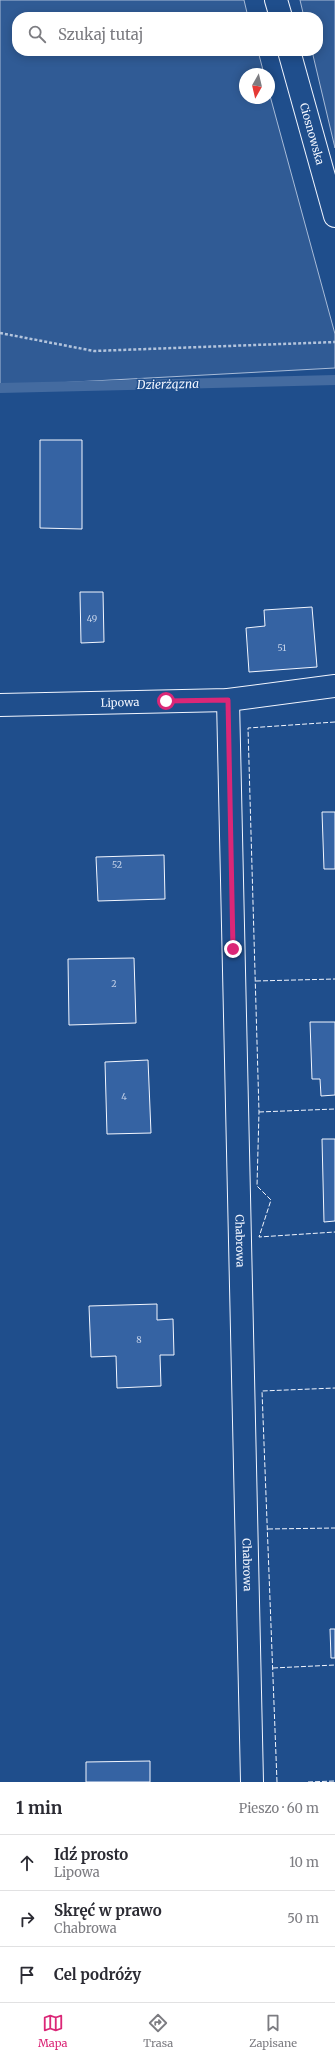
<!DOCTYPE html>
<html lang="pl">
<head>
<meta charset="utf-8">
<style>
  :root { --surface:#fff; --page:#f7f7f7; --text:#2b2b33; --muted:#7c7c81; --line:#e1e1e2; --accent:#db2777 }
  body { margin:0; font-family:Merriweather,serif; background:var(--page); color:var(--text) }
  .compass { position:absolute; left:239px; top:68px; width:36px; height:36px; border-radius:50%; background:var(--surface); box-shadow:0 2px 10px #0003; rotate:188deg }
  .stop { position:absolute; width:12px; height:12px; margin:-9px; border:3px solid #db2777; border-radius:50%; background:#fff }
  .stop.end { background:#db2777; border-color:#fff; box-shadow:0 1px 4px #0008 }
  .list { margin:0; padding:0; list-style:none }
  h2 { display:flex; justify-content:space-between; align-items:center; height:52px; margin:0; padding:0 16px; font-size:17px }
  h2 small { font-size:13px; font-weight:400; color:var(--muted) }
  .list li { display:grid; grid-template-columns:26px 1fr auto; gap:12px; align-items:center; box-sizing:border-box; height:56px; padding:0 16px; border-top:1px solid var(--line) }
  .list b { display:block; font-size:15px; white-space:nowrap }
  .list p { margin:0; font-size:13px; white-space:nowrap; color:var(--muted) }
  .list em { font-size:13px; font-style:normal; color:var(--muted) }
  .icon { flex:none; width:22px; height:22px; fill:none; stroke:currentColor; stroke-width:2; stroke-linecap:round; stroke-linejoin:round }
  .map { position:relative; flex:none; width:335px; height:1782px; overflow:hidden }
  .search { position:absolute; background:var(--surface); box-shadow:0 2px 10px #0003; left:12px; right:12px; top:12px; height:44px; display:flex; align-items:center; gap:10px; box-sizing:border-box; padding:0 14px; border-radius:16px; color:var(--muted); font-size:15px }
  .sheet { height:220px; background:var(--surface) }
  nav { display:flex; justify-content:space-around; align-items:center; box-sizing:border-box; height:56px; border-top:1px solid var(--line); background:var(--surface); font-size:11px; color:var(--muted) }
  nav a { display:grid; justify-items:center; gap:2px }
  nav .on { color:var(--accent) }
  .map>svg:first-child { display:block }
  .built { fill:#305b95; stroke:#a8bbd7 }
  .lines { fill:none; stroke-linecap:round; stroke-linejoin:round }
  .stream { stroke:#446ba0; stroke-width:10 }
  .building { fill:#3563a3; stroke:#f2f6ff }
  .minor-casing { stroke:#f2f6ff; stroke-width:24 }
  .path { stroke:#b3c4dc; stroke-width:2.5; stroke-dasharray:3 2; stroke-linecap:butt }
  .minor { stroke:#1f4e8c; stroke-width:22 }
  .fence { stroke:#f2f6ff; stroke-width:1; stroke-dasharray:5 2; stroke-linecap:butt }
  .route { stroke:#db2777; stroke-width:5 }
  .labels { text-anchor:middle; dominant-baseline:central; stroke-width:3; stroke-linejoin:round; paint-order:stroke }
  .number-label { font-size:9px; fill:#c3d1e8 }
  .street-label { font-size:11px; fill:#f2f6ff; stroke:#1f4e8c }
  .water-label { font-size:12px; font-style:italic; fill:#f2f6ff; stroke:#1f4e8c }
</style>
</head>
<body>
<div class="map">
<svg width="335" height="1782" viewBox="0 0 335 1782">
  <rect width="100%" height="100%" fill="#1f4e8c"/>
  <!-- built -->
  <g class="built">
    <polygon points="0,0 244,0 248,17 17,17 17,51 258,51 264,74 245,74 245,98 269,98 269,92 335,334 335,368 0,386"/>
    <polygon points="300,0 335,0 335,148 312,51 318,51 318,17 304,17"/>
  </g>
  <g class="lines">
    <!-- stream -->
    <polyline class="stream" points="0,388 335,380"/>
  </g>
  <!-- building -->
  <g class="building">
    <polygon points="40,440 82,440 82,529 40,528"/>
    <polygon points="80,592 103,592 104,642 81,643"/>
    <polygon points="312,607 317,667 249,672 246,628 265,626 264,610"/>
    <polygon points="322,812 335,812 335,869 324,869"/>
    <polygon points="164,855 165,899 98,901 96,857"/>
    <polygon points="134,958 136,1023 69,1025 68,959"/>
    <polygon points="310,1022 335,1022 335,1095 321,1096 320,1079 312,1079"/>
    <polygon points="148,1060 151,1133 107,1134 105,1062"/>
    <polygon points="322,1139 335,1139 335,1221 324,1222"/>
    <polygon points="157,1304 157,1320 173,1319 174,1355 160,1355 161,1386 117,1388 116,1356 91,1357 89,1306"/>
    <polygon points="330,1629 335,1629 335,1658 331,1658"/>
    <polygon points="150,1761 150,1782 86,1782 86,1762"/>
  </g>
  <g class="lines">
    <!-- minor casing -->
    <g class="minor-casing">
      <g id="minor">
        <polyline points="276,0 281,17"/>
        <path id="s1" d="M 289,51 L 335,216"/>
        <path id="s2" d="M 228,700 L 252,1782"/>
        <path id="s3" d="M 0,705 L 228,700 L 335,686"/>
      </g>
    </g>
    <!-- path -->
    <polyline class="path" points="0,333 94,351 335,342"/>
    <!-- minor -->
    <use href="#minor" class="minor"/>
    <!-- fence -->
    <g class="fence">
      <polyline points="335,722 248,728 259,1112 257,1186 271,1200 259,1237 335,1232"/>
      <polyline points="256,981 335,979"/>
      <polyline points="259,1112 335,1109"/>
      <polyline points="268,1529 335,1528"/>
      <polyline points="273,1668 335,1665"/>
      <polyline points="277,1782 262,1391 335,1388"/>
      <polyline points="308,1782 335,1781"/>
    </g>
  </g>
  <g class="lines">
    <!-- route -->
    <polyline class="route" points="166,701 228,700 233,949"/>
  </g>
  <g class="labels">
    <!-- number labels -->
    <g class="number-label">
      <text x="92" y="618">49</text>
      <text x="282" y="647">51</text>
      <text x="117" y="864">52</text>
      <text x="114" y="983">2</text>
      <text x="124" y="1096">4</text>
      <text x="139" y="1339">8</text>
    </g>
    <!-- street labels -->
    <g class="street-label">
      <text stroke="none"><textPath href="#s1" startOffset="86">Ciosnowska</textPath></text>
      <text stroke="none"><textPath href="#s3" startOffset="120">Lipowa</textPath></text>
      <text stroke="none"><textPath href="#s2" startOffset="541">Chabrowa</textPath></text>
      <text stroke="none"><textPath href="#s2" startOffset="865">Chabrowa</textPath></text>
    </g>
    <!-- water labels -->
    <g class="water-label">
      <text transform="translate(168 384) rotate(-1)">Dzierżązna</text>
    </g>
  </g>
</svg>
<svg class="compass" viewBox="-18 -18 36 36"><path d="M0-13l5 13h-10z" fill="#e53935"/><path d="M0 13l5-13h-10z" fill="#7c7c81"/></svg>
<div class="stop" style="left:166px;top:701px"></div>
<div class="stop end" style="left:233px;top:949px"></div>
<div class="search"><svg class="icon" aria-label="search" viewBox="0 0 24 24"><circle cx="10" cy="10" r="6"/><path d="M15 15l6 6"/></svg>Szukaj tutaj</div>
</div>
<section class="sheet">
<h2>1 min<small>Pieszo · 60 m</small></h2>
<ul class="list">
<li><svg class="icon" aria-label="ahead" viewBox="0 0 24 24"><path d="M12 20V5M6 11l6-6 6 6"/></svg><div><b>Idź prosto</b><p>Lipowa</p></div><em>10 m</em></li>
<li><svg class="icon" aria-label="right" viewBox="0 0 24 24"><path d="M7 20v-9h11M14 6l5 5-5 5"/></svg><div><b>Skręć w prawo</b><p>Chabrowa</p></div><em>50 m</em></li>
<li><svg class="icon" aria-label="arrive" viewBox="0 0 24 24"><path d="M6 21V4h12l-3 4 3 4H6"/></svg><div><b>Cel podróży</b></div></li>
</ul>
</section>
<nav>
<a class="on"><svg class="icon" aria-label="map" viewBox="0 0 24 24"><path d="M3 6l6-2 6 2 6-2v14l-6 2-6-2-6 2zM9 4v14M15 6v14"/></svg>Mapa</a>
<a><svg class="icon" aria-label="directions" viewBox="0 0 24 24"><path d="M12 3l9 9-9 9-9-9zM9 14v-3h6M13 9l2 2-2 2"/></svg>Trasa</a>
<a><svg class="icon" aria-label="saved" viewBox="0 0 24 24"><path d="M7 4h10v16l-5-4-5 4z"/></svg>Zapisane</a>
</nav>
</body>
</html>
